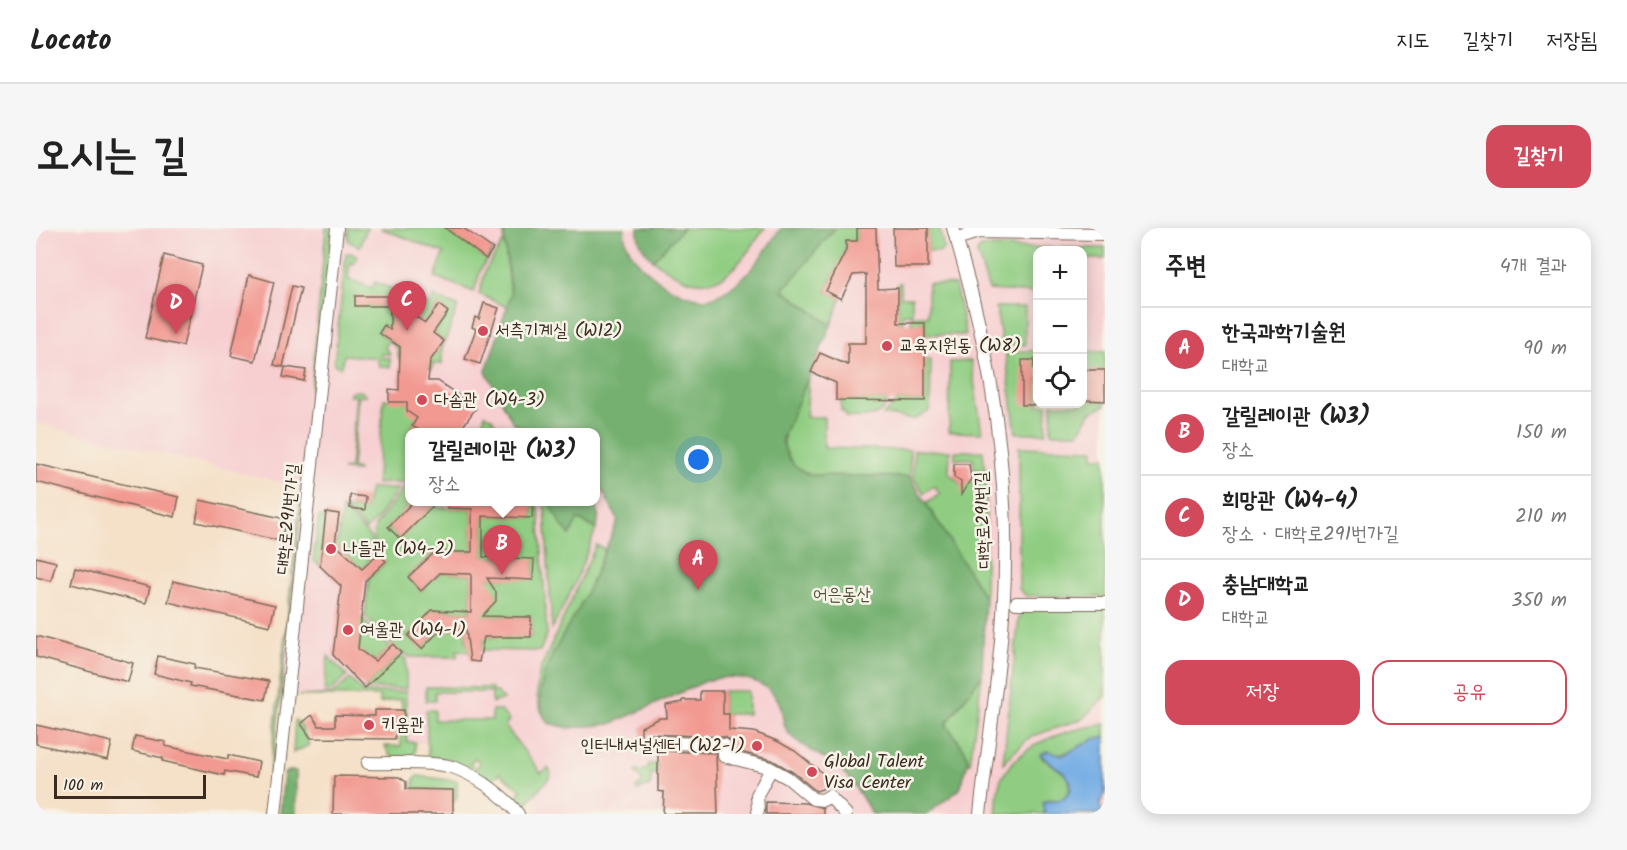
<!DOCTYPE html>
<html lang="ko">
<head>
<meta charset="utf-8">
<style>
  :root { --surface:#fff; --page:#f6f6f6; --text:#222; --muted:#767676; --line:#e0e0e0; --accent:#d1495b }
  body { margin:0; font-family:Kalam,"Poor Story",sans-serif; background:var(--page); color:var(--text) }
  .controls { position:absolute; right:18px; top:18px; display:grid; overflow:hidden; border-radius:12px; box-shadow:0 3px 15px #0003 }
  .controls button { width:54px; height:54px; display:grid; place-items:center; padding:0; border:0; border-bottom:2px solid var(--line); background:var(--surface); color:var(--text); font:30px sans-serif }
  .scale { position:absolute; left:18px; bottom:15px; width:152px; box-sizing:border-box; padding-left:6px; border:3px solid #3b2a1e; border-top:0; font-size:16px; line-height:21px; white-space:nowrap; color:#3b2a1e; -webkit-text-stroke:4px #f7f3e8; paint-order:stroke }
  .you { position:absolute; left:663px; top:232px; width:21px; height:21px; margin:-15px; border:4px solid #fff; border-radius:50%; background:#1a73e8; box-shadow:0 0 0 9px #1a73e833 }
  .badge { display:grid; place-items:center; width:39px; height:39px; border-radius:50%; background:var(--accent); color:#fff; font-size:20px; font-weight:700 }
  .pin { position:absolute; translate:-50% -50px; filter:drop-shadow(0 2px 3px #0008) }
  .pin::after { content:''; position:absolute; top:32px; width:21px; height:18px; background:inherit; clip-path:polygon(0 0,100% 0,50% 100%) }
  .popup { position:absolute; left:369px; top:200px; width:195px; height:78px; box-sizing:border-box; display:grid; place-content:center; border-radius:12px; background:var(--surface); filter:drop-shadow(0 2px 4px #0005); font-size:20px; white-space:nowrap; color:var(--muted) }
  .popup b { font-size:22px; color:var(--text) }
  .popup::after { content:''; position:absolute; left:50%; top:100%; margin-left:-12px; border:12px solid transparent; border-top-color:var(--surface) }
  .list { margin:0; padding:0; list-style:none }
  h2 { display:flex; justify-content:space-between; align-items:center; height:78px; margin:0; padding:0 24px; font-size:26px }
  h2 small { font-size:20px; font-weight:400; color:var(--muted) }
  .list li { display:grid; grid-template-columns:39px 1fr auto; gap:18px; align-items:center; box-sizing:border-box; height:84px; padding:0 24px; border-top:2px solid var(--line) }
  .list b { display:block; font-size:22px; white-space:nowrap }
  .list p { margin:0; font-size:20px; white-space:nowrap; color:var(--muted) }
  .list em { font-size:20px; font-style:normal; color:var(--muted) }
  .actions { display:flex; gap:12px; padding:18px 24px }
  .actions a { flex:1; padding:14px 0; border:2px solid var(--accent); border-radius:18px; text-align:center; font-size:21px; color:var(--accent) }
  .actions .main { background:var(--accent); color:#fff }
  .icon { flex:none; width:33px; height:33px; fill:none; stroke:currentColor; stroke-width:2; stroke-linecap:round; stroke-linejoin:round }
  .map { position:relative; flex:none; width:1069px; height:586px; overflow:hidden; border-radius:18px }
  header { display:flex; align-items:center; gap:36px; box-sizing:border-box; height:84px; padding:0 30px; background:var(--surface); border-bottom:2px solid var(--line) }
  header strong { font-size:28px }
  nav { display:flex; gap:33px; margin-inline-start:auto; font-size:21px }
  .intro { display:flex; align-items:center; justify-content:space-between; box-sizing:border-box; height:144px; padding:0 36px }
  h1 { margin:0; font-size:42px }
  .button { padding:15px 27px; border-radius:18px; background:var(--accent); color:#fff; font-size:21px; font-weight:700 }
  main { display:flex; gap:36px; padding:0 36px }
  aside { flex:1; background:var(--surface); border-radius:18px; box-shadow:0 3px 15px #0003 }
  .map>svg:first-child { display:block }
  .built { fill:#f7cfd1; fill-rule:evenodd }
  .green { fill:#90cd82; stroke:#667c50; stroke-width:1.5 }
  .forest { fill:#74b070; stroke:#586d47; stroke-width:1.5 }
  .water { fill:#75ade4; stroke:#586c81; stroke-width:1.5 }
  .building { fill:#f29991 }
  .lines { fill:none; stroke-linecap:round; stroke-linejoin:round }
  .street-casing { stroke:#7c6a5a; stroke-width:14 }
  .street { stroke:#fff; stroke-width:12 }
  .poi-dot { fill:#d1495b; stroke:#f7f3e8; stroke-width:2 }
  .labels { text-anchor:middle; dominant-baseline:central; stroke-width:5; stroke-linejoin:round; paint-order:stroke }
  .poi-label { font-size:18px; fill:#3b2a1e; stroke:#f7f3e8; text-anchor:start }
  .street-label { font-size:18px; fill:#3b2a1e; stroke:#f7f3e8 }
  .park-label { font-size:18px; fill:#505337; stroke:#f7f3e8 }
</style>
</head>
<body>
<header>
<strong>Locato</strong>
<nav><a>지도</a><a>길찾기</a><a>저장됨</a></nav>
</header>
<div class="intro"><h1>오시는 길</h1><a class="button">길찾기</a></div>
<main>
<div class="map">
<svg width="1069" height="586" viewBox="0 0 1069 586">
  <rect width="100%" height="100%" fill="#f7f3e8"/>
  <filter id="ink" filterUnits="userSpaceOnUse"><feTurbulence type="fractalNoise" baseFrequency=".0167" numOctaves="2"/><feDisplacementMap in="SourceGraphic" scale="12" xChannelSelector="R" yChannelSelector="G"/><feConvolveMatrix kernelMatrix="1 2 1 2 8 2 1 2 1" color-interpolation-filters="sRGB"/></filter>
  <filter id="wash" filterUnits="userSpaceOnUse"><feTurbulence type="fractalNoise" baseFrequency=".008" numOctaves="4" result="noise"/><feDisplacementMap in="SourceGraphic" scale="24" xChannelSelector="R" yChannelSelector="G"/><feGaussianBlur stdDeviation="1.35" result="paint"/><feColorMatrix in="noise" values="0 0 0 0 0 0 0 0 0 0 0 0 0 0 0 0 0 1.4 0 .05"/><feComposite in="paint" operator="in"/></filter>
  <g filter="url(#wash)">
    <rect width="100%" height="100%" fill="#f5e0c8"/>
    <!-- built -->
    <path class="built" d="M 0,0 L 1069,0 L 1069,586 L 504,586 L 503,577 L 496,569 L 445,528 L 391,515 L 371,514 L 370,466 L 242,466 L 265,259 L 0,195 ZM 1002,22 L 1046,22 L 1046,176 L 1002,176 ZM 373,204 L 559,204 L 559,274 L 373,274 Z"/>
    <!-- green -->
    <g class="green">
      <polygon points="290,0 296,0 232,586 229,586 266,259"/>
      <polygon points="312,0 331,0 324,19 312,13"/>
      <polygon points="344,0 409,0 450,31 458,21 445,41 438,64 399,49 408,25"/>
      <path d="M 647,0 L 729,0 C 694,50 675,76 617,32 Z"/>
      <polygon points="799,0 821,0 821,13 810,13 810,22 790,63 805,71 795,97 747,62"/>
      <polygon points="892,0 903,0 908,20 904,24 892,23"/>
      <polygon points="468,13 475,67 471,79 443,66 450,41"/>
      <polygon points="945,19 1069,20 1069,31 1047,31 1046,22 1002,22 1001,65 953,62 941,25"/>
      <polygon points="314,25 321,28 318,36 314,35 312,51 336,60 339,54 367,65 366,69 379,74 373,84 319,68 320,78 354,78 354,102 348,97 343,105 364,119 363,133 361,121 353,112 349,119 354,126 345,126 345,130 354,130 354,139 343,139 341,130 308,127 305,140 298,136 310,26"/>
      <polygon points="862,55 865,55 865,69 876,69 876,87 867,86 867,95 862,95"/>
      <polygon points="892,55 919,57 930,107 889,106 889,95 875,95 876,88 892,88"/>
      <polygon points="398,67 400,70 422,78 406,122 406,136 397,136 396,141 393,141 393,134 408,113 397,105 412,84 402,77 389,95 379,88 388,75 394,77"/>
      <polygon points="960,79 989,79 989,117 966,117"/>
      <polygon points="969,123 1001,123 1002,176 1011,176 1010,205 980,205"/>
      <polygon points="1047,123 1069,124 1069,142 1047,142"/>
      <path d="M 889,131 L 895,131 L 894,182 C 872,200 870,187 847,187 L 862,173 L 889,173 Z"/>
      <polygon points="935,133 946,205 913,204 914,134"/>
      <path d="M 773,149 L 770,189 L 788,189 L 788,220 L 874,222 L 874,249 L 774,247 C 725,224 757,186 773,149 Z"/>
      <polygon points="324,163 330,167 322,169 316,240 323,243 306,242 314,240 320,168 313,168 314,164"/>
      <polygon points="348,171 371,174 381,190 376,198 386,204 373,204 373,254 340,256"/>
      <path d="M 805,172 L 852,172 C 846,192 827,190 810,189 L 809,184 L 805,183 Z"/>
      <polygon points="1047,172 1069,173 1069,177 1054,185 1043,205 1015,205 1016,176 1046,176"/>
      <polygon points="449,186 456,190 464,204 444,204"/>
      <polygon points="983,219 1058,221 1058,229 1069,229 1069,369 990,368 983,361"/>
      <polygon points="878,222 914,223 913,245 929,260 930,254 950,252 949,370 890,275 904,266 898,258 888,265 877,249"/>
      <polygon points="919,223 947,223 949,242 938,242 937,231 919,231"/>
      <polygon points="373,259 373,274 378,274 352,299 364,311 396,279 436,281 436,324 399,324 372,349 385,363 404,345 435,346 435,384 397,382 372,408 386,421 404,402 430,402 430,416 433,417 434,424 421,422 421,429 375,429 365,425 329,388 333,350 350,334 342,326 335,332 339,298 367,261"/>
      <polygon points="334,260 362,261 342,290 330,302 309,280 329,282"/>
      <polygon points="497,274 503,280 511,406 504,423 444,422 444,417 448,417 448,409 495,409 495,389 446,388 446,382 453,380 460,373 460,364 447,350 497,351 498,332 447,329 447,288 496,290"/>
      <polygon points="506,274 513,274 534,307 542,291 560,301 539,355 516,401 509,280"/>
      <polygon points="306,280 335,310 332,336 326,341 299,316 300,312 302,312"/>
      <polygon points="283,289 290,290 284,338 277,332"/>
      <path d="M 560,317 L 569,321 L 549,370 L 517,425 L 505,481 L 507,487 C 499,471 500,459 504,442 Z"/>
      <polygon points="990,380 1069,382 1069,468 1046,491 994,509 967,535 983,389"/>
      <polygon points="324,388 354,419 339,433 322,421"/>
      <polygon points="292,428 311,448 295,463 288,462"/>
      <polygon points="362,428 370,431 370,461 329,460"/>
      <polygon points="946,447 934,535 932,535 930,524 910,496"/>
      <polygon points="314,451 327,464 370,464 371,514 379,514 379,529 355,529 349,518 365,518 364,499 368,499 365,471 344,475 343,468 262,468 297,466"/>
      <polygon points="390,459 456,460 456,464 461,464 467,471 456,475 456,464 399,464 399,473 390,473"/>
      <rect x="687" y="463" width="25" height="23"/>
      <polygon points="390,482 399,482 399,492 456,492 456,482 464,482 473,492 469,498 505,545 512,540 515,544 514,549 488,578 484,579 479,571 485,562 464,545 453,554 437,544 444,535 439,530 434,536 437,538 435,542 413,532 392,529"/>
      <polygon points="259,492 264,495 273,517 257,525"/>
      <path d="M 1069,496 L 1069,510 C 1047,509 1035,533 1011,523 L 1005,529 L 1032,548 C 1035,560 1034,568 1022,573 L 1014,571 L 1007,574 L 1008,586 L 960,586 C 962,576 960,558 966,549 C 987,513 1030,502 1069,496 Z"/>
      <polygon points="612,536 622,536 622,545 615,546 614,558 601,562 600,560 607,554 599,544 612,541"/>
      <polygon points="381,548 421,553 421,569 417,575 417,562 378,561 378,551"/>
    </g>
    <!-- forest -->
    <g class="forest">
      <path d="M 467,0 L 589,0 C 582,33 651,80 678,69 C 710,56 726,27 745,0 L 799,0 L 747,62 L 795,97 L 746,211 C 750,230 757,239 774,247 L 874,249 L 949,370 L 946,447 L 910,496 L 930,524 L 932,535 L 924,561 L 891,586 L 836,586 C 825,568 815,548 797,536 C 783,526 768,520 755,508 C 745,498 748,485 743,474 C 729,449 695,445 670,453 L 575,496 L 533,500 L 512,495 C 485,459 534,401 549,368 C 561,343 571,317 582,292 L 559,249 L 559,204 L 499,204 L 477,195 L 450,143 L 475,67 Z"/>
      <path d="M 602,0 L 647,0 L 617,32 C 607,22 601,14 602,0 Z"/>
      <path d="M 513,274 C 537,273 572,265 560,301 L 542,291 L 534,307 L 526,298 Z"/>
      <polygon points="253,543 260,543 260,586 244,586 248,545"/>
    </g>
    <!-- water -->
    <path class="water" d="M 1060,510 L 1069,510 L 1069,566 L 1064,576 L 1066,586 L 1008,586 L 1007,574 L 1027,571 C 1052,551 1013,537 1004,526 L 1011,523 L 1028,527 Z"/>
    <g id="blocks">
      <!-- building -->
      <g class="building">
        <polygon points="409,0 427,0 457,21 450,31"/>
        <polygon points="821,0 840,0 842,61 862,60 862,95 889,95 889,173 800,172 800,155 775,144 784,125 812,137 812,115 830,115 830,46 817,47 805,71 790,63 810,22 810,13 821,13"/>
        <polygon points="857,0 892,0 892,39 858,39"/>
        <polygon points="128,27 166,37 147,118 109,110"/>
        <polygon points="213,47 238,54 219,133 195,128"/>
        <polygon points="256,58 265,60 247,139 238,137"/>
        <polygon points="319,68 362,68 362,76 389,95 403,77 412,84 397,105 408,113 394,133 392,153 402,153 440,180 423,204 386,204 376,198 381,190 371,183 371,174 353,174 353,161 363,162 364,119 343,105 348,97 354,102 354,78 319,78"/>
        <polygon points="448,75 463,80 444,136 429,131 440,101 436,99 439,89 443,91"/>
        <polygon points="986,132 998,132 998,141 1002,141 1000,177 986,177"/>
        <polygon points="249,139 270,142 268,153 247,149"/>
        <polygon points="1047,142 1069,142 1069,173 1047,172"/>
        <polygon points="0,236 143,269 139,289 0,254"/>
        <polygon points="918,236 933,236 935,251 925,267 925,254 918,249"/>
        <polygon points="314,267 330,269 329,282 314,280"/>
        <polygon points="164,272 250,291 245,313 160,294"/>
        <polygon points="378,273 402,273 364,311 352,299"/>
        <polygon points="412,273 497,273 496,290 447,288 447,329 498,331 497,352 451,350 460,364 460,373 446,388 495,389 495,409 448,409 443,434 434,433 430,402 404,402 386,421 372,408 396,382 435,384 435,346 404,345 385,363 372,349 399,324 436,324 436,281 412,280"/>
        <polygon points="290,284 303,286 299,316 326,341 342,326 350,333 329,353 322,421 339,433 357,416 365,425 329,460 297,427 305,358 284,338"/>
        <polygon points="0,329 20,334 15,353 0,349"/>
        <polygon points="39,340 114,359 110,375 35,356"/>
        <polygon points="137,353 239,377 234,398 132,374"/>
        <polygon points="0,408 97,435 92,454 0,429"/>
        <polygon points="122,428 159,436 158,440 233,453 229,472 154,458 155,455 118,446"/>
        <polygon points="664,463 687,463 687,486 693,486 693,502 718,504 741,513 759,523 795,552 786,561 780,563 757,544 736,532 696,522 695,513 689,509 613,506 605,511 605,499 624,490 631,490 630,477 647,474 647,472 664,472"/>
        <polygon points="339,482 368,482 368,499 359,499 359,511 275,510 265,496 276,487 283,498 299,498 299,487 339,488"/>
        <polygon points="0,497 76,514 72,532 0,516"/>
        <polygon points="99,508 130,514 129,518 192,531 192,527 223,534 220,549 189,543 188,547 126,533 127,530 96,523"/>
        <polygon points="622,523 680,525 682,586 627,586 628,564 622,563"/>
        <polygon points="298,548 363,549 370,554 370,561 417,562 417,586 297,586"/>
        <polygon points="730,574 769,575 787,580 787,586 730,586"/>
      </g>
    </g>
  </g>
  <g filter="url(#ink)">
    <use href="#blocks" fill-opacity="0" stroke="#7c6a5a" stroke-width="1.5"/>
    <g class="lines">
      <!-- street casing -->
      <g class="street-casing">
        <g id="street">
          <path d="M 917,0 C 956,124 976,257 967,387 C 963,454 951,520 944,586"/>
          <polyline points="920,11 942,4 1069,6"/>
          <polyline points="980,375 1069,375"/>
          <polyline points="613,514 688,517 688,528 732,539 752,550 777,571 787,572 793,568 810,586"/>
          <path d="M 332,535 C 358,536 387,533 412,538 C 435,543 469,568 482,586"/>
          <polyline points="722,583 721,567 735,541"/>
          <polyline points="239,586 301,0"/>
        </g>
      </g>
      <!-- street -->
      <use href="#street" class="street"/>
    </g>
  </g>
  <!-- markers -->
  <g class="poi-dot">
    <circle cx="447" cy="103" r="6"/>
    <circle cx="851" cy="118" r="6"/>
    <circle cx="386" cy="172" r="6"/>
    <circle cx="295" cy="321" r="6"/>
    <circle cx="312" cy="402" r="6"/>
    <circle cx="333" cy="497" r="6"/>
    <circle cx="721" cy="518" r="6"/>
    <circle cx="776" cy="544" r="6"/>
  </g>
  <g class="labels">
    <!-- poi labels -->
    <g class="poi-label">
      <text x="459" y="103">서측기계실 (W12)</text>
      <text x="863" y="118">교육지원동 (W8)</text>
      <text x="398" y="172">다솜관 (W4-3)</text>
      <text x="307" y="321">나들관 (W4-2)</text>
      <text x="324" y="402">여울관 (W4-1)</text>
      <text x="345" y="497">키움관</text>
      <text x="709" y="518" text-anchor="end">인터내셔널센터 (W2-1)</text>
      <text x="788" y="534">Global Talent<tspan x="788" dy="21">Visa Center</tspan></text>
    </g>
    <!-- street labels -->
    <g class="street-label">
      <text transform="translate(253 291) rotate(-84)">대학로291번가길</text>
      <text transform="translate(948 292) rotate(-92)">대학로291번길</text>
    </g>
    <!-- park labels -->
    <g class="park-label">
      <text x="806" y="367">어은동산</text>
    </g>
  </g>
</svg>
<div class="controls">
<button>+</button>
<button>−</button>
<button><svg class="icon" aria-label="locate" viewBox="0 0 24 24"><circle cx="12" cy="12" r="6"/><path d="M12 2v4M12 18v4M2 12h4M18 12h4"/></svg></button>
</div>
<div class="scale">100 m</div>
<div class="you"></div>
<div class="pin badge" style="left:662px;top:362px">A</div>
<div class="pin badge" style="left:466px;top:347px">B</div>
<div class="popup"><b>갈릴레이관 (W3)</b>장소</div>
<div class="pin badge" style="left:371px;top:103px">C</div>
<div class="pin badge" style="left:140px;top:106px">D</div>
</div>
<aside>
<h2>주변<small>4개 결과</small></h2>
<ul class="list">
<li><span class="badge">A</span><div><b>한국과학기술원</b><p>대학교</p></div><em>90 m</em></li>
<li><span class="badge">B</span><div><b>갈릴레이관 (W3)</b><p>장소</p></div><em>150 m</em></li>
<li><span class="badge">C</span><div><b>희망관 (W4-4)</b><p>장소 · 대학로291번가길</p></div><em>210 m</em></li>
<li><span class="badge">D</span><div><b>충남대학교</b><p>대학교</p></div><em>350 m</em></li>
</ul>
<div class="actions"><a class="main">저장</a><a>공유</a></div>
</aside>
</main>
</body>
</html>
